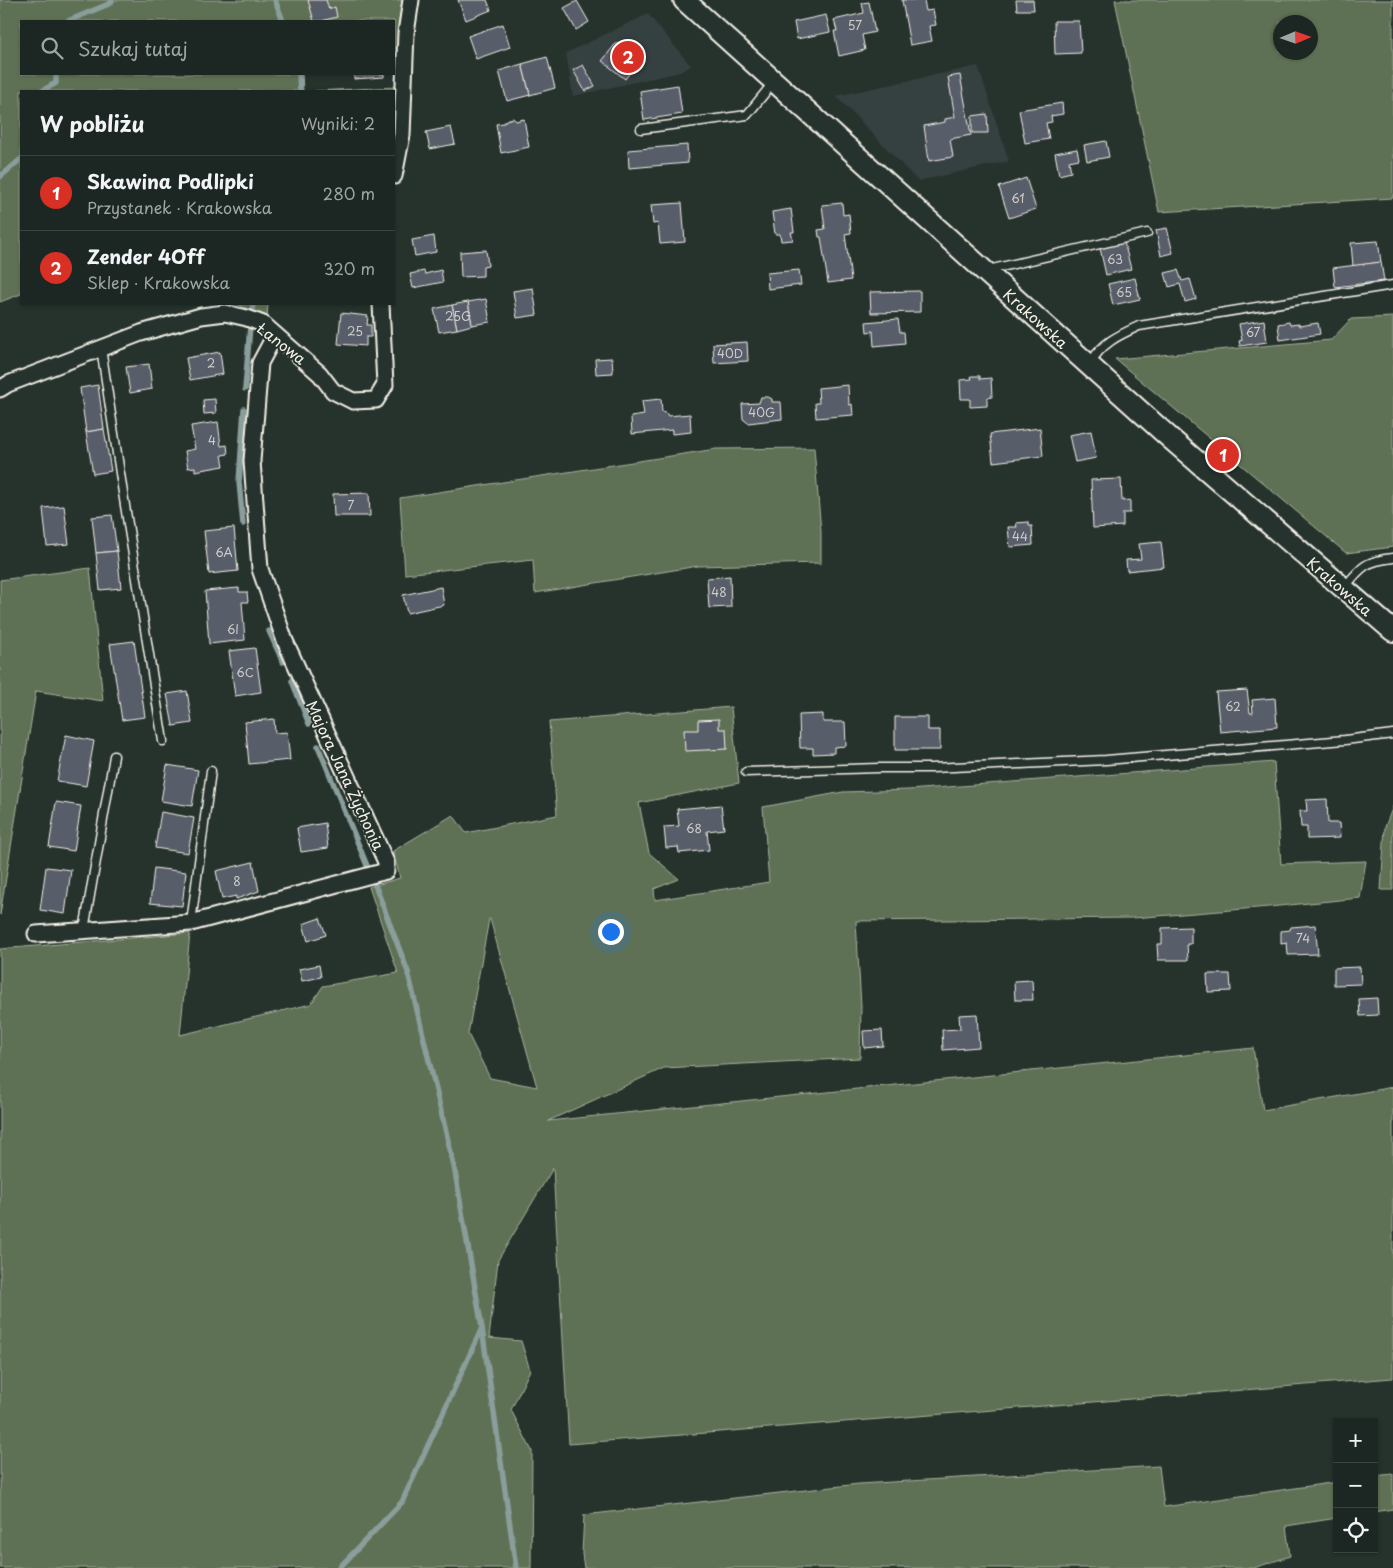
<!DOCTYPE html>
<html lang="pl">
<head>
<meta charset="utf-8">
<style>
  :root { --surface:#1c2622; --page:#29322f; --text:#f1f3f6; --muted:#a0a5a5; --line:#3a4340; --accent:#d93025 }
  body { margin:0; font-family:"Playpen Sans",sans-serif; background:var(--page); color:var(--text) }
  .controls { position:absolute; right:15px; bottom:15px; display:grid; overflow:hidden; border-radius:0px; box-shadow:0 1px 4px #0004 }
  .controls button { width:45px; height:45px; display:grid; place-items:center; padding:0; border:0; border-bottom:1px solid var(--line); background:var(--surface); color:var(--text); font:25px sans-serif }
  .compass { position:absolute; left:1273px; top:15px; width:45px; height:45px; border-radius:50%; background:var(--surface); box-shadow:0 1px 4px #0004; rotate:88deg }
  .you { position:absolute; left:610px; top:931px; width:18px; height:18px; margin:-12px; border:4px solid #fff; border-radius:50%; background:#1a73e8; box-shadow:0 0 0 8px #1a73e833 }
  .badge { display:grid; place-items:center; width:32px; height:32px; border-radius:50%; background:var(--accent); color:#fff; font-size:16px; font-weight:700 }
  .pin { position:absolute; translate:-50% -50%; border:2px solid #fff; box-shadow:0 1px 5px #0006 }
  .list { margin:0; padding:0; list-style:none }
  h2 { display:flex; justify-content:space-between; align-items:center; height:65px; margin:0; padding:0 20px; font-size:21px }
  h2 small { font-size:16px; font-weight:400; color:var(--muted) }
  .list li { display:grid; grid-template-columns:32px 1fr auto; gap:15px; align-items:center; box-sizing:border-box; height:75px; padding:0 20px; border-top:1px solid var(--line) }
  .list b { display:block; font-size:19px; white-space:nowrap }
  .list p { margin:0; font-size:16px; white-space:nowrap; color:var(--muted) }
  .list em { font-size:16px; font-style:normal; color:var(--muted) }
  .icon { flex:none; width:28px; height:28px; fill:none; stroke:currentColor; stroke-width:2; stroke-linecap:round; stroke-linejoin:round }
  .map { position:relative; flex:none; width:1393px; height:1568px; overflow:hidden }
  .search { position:absolute; background:var(--surface); box-shadow:0 1px 4px #0004; left:20px; top:20px; width:375px; height:55px; display:flex; align-items:center; gap:12px; box-sizing:border-box; padding:0 18px; border-radius:0px; color:var(--muted); font-size:19px }
  .panel { position:absolute; background:var(--surface); box-shadow:0 1px 4px #0004; left:20px; top:90px; width:375px; height:215px; border-radius:0px }
  .map>svg:first-child { display:block }
  .built { fill:#35403f }
  .green { fill:#5e7154; stroke:#a9b19e; fill-rule:evenodd }
  .lines { fill:none; stroke-linecap:round; stroke-linejoin:round }
  .stream { stroke:#8a9e9c; stroke-width:5.5 }
  .building { fill:#595d6a; stroke:#f4f1e8 }
  .service-casing { stroke:#f4f1e8; stroke-width:11 }
  .minor-casing { stroke:#f4f1e8; stroke-width:19 }
  .secondary-casing { stroke:#f4f1e8; stroke-width:24 }
  .service { stroke:#26332d; stroke-width:8 }
  .minor { stroke:#26332d; stroke-width:15 }
  .secondary { stroke:#26332d; stroke-width:20 }
  .labels { text-anchor:middle; dominant-baseline:central; stroke-width:4; stroke-linejoin:round; paint-order:stroke }
  .number-label { font-size:12px; fill:#cdccc8 }
  .street-label { font-size:15px; fill:#f4f1e8; stroke:#26332d }
</style>
</head>
<body>
<div class="map">
<svg width="1393" height="1568" viewBox="0 0 1393 1568">
  <rect width="100%" height="100%" fill="#26332d"/>
  <filter id="ink" filterUnits="userSpaceOnUse"><feTurbulence type="fractalNoise" baseFrequency=".02" numOctaves="2"/><feDisplacementMap in="SourceGraphic" scale="10" xChannelSelector="R" yChannelSelector="G"/><feConvolveMatrix kernelMatrix="1 2 1 2 8 2 1 2 1" color-interpolation-filters="sRGB"/></filter>
  <g filter="url(#ink)">
    <!-- built -->
    <g class="built">
      <polygon points="648,14 691,66 680,72 573,96 566,53"/>
      <polygon points="978,66 1009,161 918,181 836,96"/>
    </g>
    <!-- green -->
    <g class="green">
      <polygon points="0,0 405,0 396,56 394,56 394,21 21,21 21,74 302,74 303,91 21,91 21,294 0,302"/>
      <path d="M 1115,0 L 1393,0 L 1393,198 L 1159,212 ZM 1280,22 L 1310,22 L 1310,52 L 1280,52 Z"/>
      <polygon points="395,87 394,111 394,91 315,91"/>
      <polygon points="237,304 268,304 267,318"/>
      <polygon points="1393,317 1393,547 1346,553 1115,359 1331,340 1351,319"/>
      <polygon points="814,448 821,532 821,563 698,566 535,593 533,560 405,574 400,498 716,449"/>
      <polygon points="90,568 103,701 36,691 0,915 0,580"/>
      <path d="M 731,707 L 739,783 L 639,803 L 649,853 L 679,879 L 654,889 L 655,900 L 769,882 L 763,807 L 843,792 L 908,790 L 1274,762 L 1281,864 L 1366,861 L 1360,898 L 1269,907 L 1133,918 L 856,921 L 861,1006 L 860,1058 L 664,1068 L 548,1121 L 1253,1048 L 1263,1110 L 1393,1087 L 1393,1378 L 569,1444 L 553,1168 L 498,1260 L 489,1338 L 521,1341 L 530,1370 L 511,1410 L 532,1451 L 531,1568 L 0,1568 L 0,949 L 190,933 L 180,1035 L 311,1004 L 323,986 L 398,973 L 369,887 L 400,878 L 393,851 L 453,815 L 466,833 L 557,815 L 549,722 ZM 489,919 L 490,919 L 537,1087 L 490,1078 L 468,1034 Z"/>
      <polygon points="1393,806 1393,890 1381,890 1385,827"/>
      <polygon points="1159,1466 1164,1507 1337,1482 1337,1518 1286,1526 1290,1556 1254,1568 584,1568 582,1554 584,1515 859,1484"/>
      <polygon points="1393,1474 1393,1509 1374,1512 1374,1476"/>
    </g>
    <g class="lines">
      <!-- stream -->
      <g class="stream">
        <polyline points="275,0 283,21"/>
        <polyline points="68,21 111,3 112,0"/>
        <polyline points="299,74 300,91"/>
        <polyline points="42,91 56,83 56,74"/>
        <polyline points="0,177 21,159"/>
        <polyline points="252,312 253,304"/>
        <polyline points="245,389 250,326"/>
        <polyline points="243,524 239,482 244,409"/>
        <polyline points="269,631 283,662"/>
        <polyline points="292,681 309,724"/>
        <polyline points="318,746 368,868"/>
        <polyline points="375,885 408,972 454,1166 482,1328 516,1568"/>
        <polyline points="339,1568 402,1502 482,1328"/>
      </g>
    </g>
    <!-- building -->
    <g class="building">
      <polygon points="308,0 326,0 329,9 335,7 337,17 321,21 314,21"/>
      <polygon points="458,0 487,0 491,10 466,20"/>
      <polygon points="902,0 924,0 926,11 933,10 936,25 929,26 932,41 910,45"/>
      <polygon points="1016,0 1033,0 1034,10 1017,10"/>
      <polygon points="577,1 589,22 576,30 564,8"/>
      <polygon points="869,2 875,32 862,35 865,50 839,56 834,31 837,31 834,20 864,13 862,3"/>
      <polygon points="826,15 830,32 797,39 794,22"/>
      <polygon points="1054,21 1079,21 1081,53 1055,54"/>
      <polygon points="503,24 510,47 476,59 468,36"/>
      <polygon points="617,42 640,59 625,79 602,61"/>
      <polygon points="547,57 555,88 530,95 522,64"/>
      <polygon points="522,64 530,95 507,101 499,71"/>
      <polygon points="583,65 595,86 585,91 573,70"/>
      <polygon points="354,74 384,74 384,77 354,79"/>
      <polygon points="960,75 971,135 950,139 953,157 929,161 924,126 945,122 945,119 955,117 948,77"/>
      <polygon points="678,85 682,114 644,120 640,91"/>
      <polygon points="1062,103 1063,114 1051,116 1052,122 1046,123 1049,139 1025,143 1019,110"/>
      <polygon points="987,114 988,133 972,133 972,116"/>
      <polygon points="513,118 516,121 524,119 529,147 501,153 496,124 504,123 506,120"/>
      <polygon points="451,127 455,144 430,149 426,132"/>
      <polygon points="1106,141 1109,157 1087,161 1084,145"/>
      <polygon points="687,145 688,163 629,168 628,150"/>
      <polygon points="1077,149 1079,159 1069,161 1071,172 1059,175 1055,153"/>
      <polygon points="1026,178 1036,209 1009,218 999,187"/>
      <polygon points="682,203 685,242 660,244 658,223 653,224 651,205"/>
      <polygon points="842,203 843,215 849,214 851,233 845,234 851,280 828,283 821,237 819,237 818,230 825,229 822,205"/>
      <polygon points="791,209 794,232 791,232 793,240 781,241 780,234 775,234 772,212"/>
      <polygon points="1167,228 1173,253 1161,256 1156,230"/>
      <polygon points="434,236 436,252 415,256 412,240"/>
      <polygon points="1378,241 1381,262 1353,266 1351,243"/>
      <polygon points="1124,242 1131,269 1106,275 1100,248"/>
      <polygon points="486,250 488,266 483,267 483,276 461,277 460,252"/>
      <polygon points="1381,262 1384,281 1335,287 1333,268"/>
      <polygon points="441,270 443,282 413,288 410,274 424,271 425,274"/>
      <polygon points="799,270 801,285 768,289 767,273"/>
      <polygon points="1178,270 1182,281 1190,279 1196,299 1185,302 1180,284 1169,287 1165,273"/>
      <polygon points="1135,278 1140,299 1113,305 1108,284"/>
      <polygon points="533,288 537,315 517,318 513,291"/>
      <polygon points="920,291 920,312 871,313 870,292"/>
      <polygon points="486,299 490,322 472,325 468,302"/>
      <polygon points="468,302 472,325 457,329 452,305"/>
      <polygon points="452,305 457,329 439,332 434,309"/>
      <polygon points="341,313 368,316 367,325 371,325 371,337 366,337 366,346 338,344"/>
      <polygon points="898,319 900,332 904,332 905,343 874,346 873,331 867,332 866,322"/>
      <polygon points="1264,320 1267,342 1240,346 1239,341 1242,340 1239,324"/>
      <polygon points="1289,322 1290,325 1299,324 1299,326 1318,323 1320,334 1280,340 1278,324"/>
      <polygon points="747,342 748,361 714,363 713,344"/>
      <polygon points="220,352 223,374 190,380 186,358"/>
      <polygon points="612,358 613,373 596,374 595,359"/>
      <polygon points="149,364 152,389 130,393 126,367"/>
      <polygon points="971,376 980,376 980,379 991,378 992,397 987,398 987,406 970,407 970,399 961,399 960,380 972,379"/>
      <polygon points="98,385 104,429 86,432 80,388"/>
      <polygon points="848,385 849,405 852,404 853,415 816,418 815,403 819,403 818,388"/>
      <polygon points="761,397 768,397 772,399 772,402 781,402 782,419 748,423 743,419 742,404 759,403"/>
      <polygon points="215,399 216,413 204,414 203,400"/>
      <polygon points="661,399 662,412 667,414 668,416 690,414 691,432 672,434 672,430 632,434 631,417 644,415 642,401"/>
      <polygon points="218,422 221,446 227,445 228,454 222,455 224,466 195,471 195,467 188,468 185,451 195,449 191,426"/>
      <polygon points="1040,428 1043,456 993,462 990,434"/>
      <polygon points="104,429 111,471 93,474 86,432"/>
      <polygon points="1091,431 1096,458 1075,462 1069,435"/>
      <polygon points="1121,479 1122,501 1130,500 1130,513 1123,513 1123,526 1093,528 1091,480"/>
      <polygon points="369,493 370,516 334,516 333,494"/>
      <polygon points="64,506 69,544 47,546 43,508"/>
      <polygon points="112,515 117,551 96,553 92,517"/>
      <polygon points="1029,522 1029,526 1032,526 1033,545 1010,547 1008,527 1017,527 1016,523"/>
      <polygon points="234,528 238,571 209,574 204,531"/>
      <polygon points="1161,542 1164,567 1127,571 1126,560 1141,559 1139,544"/>
      <polygon points="117,551 121,588 100,590 96,553"/>
      <polygon points="730,576 731,607 709,608 707,578"/>
      <polygon points="441,587 444,605 407,613 403,595"/>
      <polygon points="239,588 239,592 247,592 248,602 242,602 245,640 209,644 205,591"/>
      <polygon points="134,641 145,717 122,720 110,644"/>
      <polygon points="255,648 261,692 235,696 229,651"/>
      <polygon points="1247,690 1250,713 1253,713 1252,700 1275,698 1277,727 1220,732 1216,692"/>
      <polygon points="187,691 192,723 173,726 167,694"/>
      <polygon points="823,714 823,722 845,722 846,746 834,747 834,753 813,754 813,748 800,748 799,715"/>
      <polygon points="895,717 928,717 928,730 940,730 940,750 895,750"/>
      <polygon points="274,719 275,733 287,732 290,760 249,764 245,722"/>
      <polygon points="719,719 719,729 726,729 727,749 685,751 684,730 698,730 698,720"/>
      <polygon points="66,735 94,741 86,786 57,781"/>
      <polygon points="167,765 198,770 192,806 161,801"/>
      <polygon points="1327,799 1328,823 1339,823 1340,838 1307,839 1307,827 1301,827 1300,811 1307,811 1306,800"/>
      <polygon points="56,802 81,806 74,851 49,847"/>
      <polygon points="721,805 724,829 707,831 709,850 679,853 678,847 666,848 664,827 679,826 677,809"/>
      <polygon points="161,812 194,818 188,853 155,848"/>
      <polygon points="325,823 328,848 301,852 297,828"/>
      <polygon points="253,862 259,891 236,899 236,896 222,899 216,871"/>
      <polygon points="46,867 71,870 65,914 40,910"/>
      <polygon points="154,868 186,872 182,906 150,903"/>
      <polygon points="320,918 326,935 308,941 303,924"/>
      <polygon points="1315,925 1318,954 1288,955 1287,943 1281,944 1281,931 1290,930 1291,927"/>
      <polygon points="1191,927 1191,944 1187,944 1188,960 1158,960 1157,944 1162,944 1162,928"/>
      <polygon points="319,965 321,977 302,981 299,969"/>
      <polygon points="1360,967 1361,984 1334,985 1334,968"/>
      <polygon points="1207,974 1230,974 1231,991 1208,992"/>
      <polygon points="1032,980 1033,1000 1015,1000 1014,981"/>
      <polygon points="1377,998 1378,1015 1360,1016 1359,999"/>
      <polygon points="977,1014 979,1047 943,1050 942,1030 960,1029 959,1015"/>
      <polygon points="882,1030 883,1046 864,1048 863,1031"/>
    </g>
    <g class="lines">
      <!-- service casing -->
      <g class="service-casing">
        <g id="service">
          <polyline points="641,129 747,115 773,83"/>
          <polyline points="988,270 1147,233"/>
          <polyline points="101,348 123,493 163,741"/>
          <path d="M 1090,364 C 1101,343 1119,335 1139,326 L 1393,285"/>
          <path d="M 1344,588 C 1361,567 1365,561 1393,558"/>
          <polyline points="746,772 879,768 932,768 1106,760 1345,740 1393,734"/>
          <polyline points="191,923 211,771"/>
          <polyline points="84,930 114,756"/>
        </g>
      </g>
      <!-- minor casing -->
      <g class="minor-casing">
        <g id="minor">
          <polyline points="394,176 402,135 406,33 411,0"/>
          <polyline points="0,389 8,384 141,333 201,316 225,313 247,318 263,324 320,374 333,391 353,401 376,400 385,385 381,304"/>
          <polyline points="36,934 191,923 386,871 386,862 285,641 260,569 252,461 260,363 275,335"/>
        </g>
      </g>
      <!-- secondary casing -->
      <g class="secondary-casing">
        <polyline id="secondary" points="684,0 1171,439 1393,631"/>
      </g>
      <!-- service -->
      <use href="#service" class="service"/>
      <!-- minor -->
      <use href="#minor" class="minor"/>
      <!-- secondary -->
      <use href="#secondary" class="secondary"/>
    </g>
  </g>
  <g class="labels">
    <!-- number labels -->
    <g class="number-label">
      <text x="855" y="25">57</text>
      <text x="1018" y="198">61</text>
      <text x="1115" y="259">63</text>
      <text x="1124" y="292">65</text>
      <text x="458" y="316">25G</text>
      <text x="355" y="331">25</text>
      <text x="1253" y="332">67</text>
      <text x="730" y="353">40D</text>
      <text x="211" y="363">2</text>
      <text x="762" y="412">40G</text>
      <text x="212" y="440">4</text>
      <text x="351" y="505">7</text>
      <text x="1020" y="536">44</text>
      <text x="224" y="552">6A</text>
      <text x="719" y="592">48</text>
      <text x="233" y="629">6I</text>
      <text x="245" y="672">6C</text>
      <text x="1233" y="706">62</text>
      <text x="694" y="828">68</text>
      <text x="237" y="881">8</text>
      <text x="1303" y="938">74</text>
    </g>
    <!-- street labels -->
    <g class="street-label">
      <text transform="translate(1036 318) rotate(42)">Krakowska</text>
      <text transform="translate(282 343) rotate(38)">Łanowa</text>
      <text transform="translate(1340 586) rotate(41)">Krakowska</text>
      <text transform="translate(346 775) rotate(65)">Majora Jana Żychonia</text>
    </g>
  </g>
</svg>
<div class="controls">
<button>+</button>
<button>−</button>
<button><svg class="icon" aria-label="locate" viewBox="0 0 24 24"><circle cx="12" cy="12" r="6"/><path d="M12 2v4M12 18v4M2 12h4M18 12h4"/></svg></button>
</div>
<svg class="compass" viewBox="-18 -18 36 36"><path d="M0-13l5 13h-10z" fill="#e53935"/><path d="M0 13l5-13h-10z" fill="#a0a5a5"/></svg>
<div class="you"></div>
<div class="pin badge" style="left:1223px;top:455px">1</div>
<div class="pin badge" style="left:628px;top:57px">2</div>
<div class="search"><svg class="icon" aria-label="search" viewBox="0 0 24 24"><circle cx="10" cy="10" r="6"/><path d="M15 15l6 6"/></svg>Szukaj tutaj</div>
<section class="panel">
<h2>W pobliżu<small>Wyniki: 2</small></h2>
<ul class="list">
<li><span class="badge">1</span><div><b>Skawina Podlipki</b><p>Przystanek · Krakowska</p></div><em>280 m</em></li>
<li><span class="badge">2</span><div><b>Zender 4Off</b><p>Sklep · Krakowska</p></div><em>320 m</em></li>
</ul>
</section>
</div>
</body>
</html>
